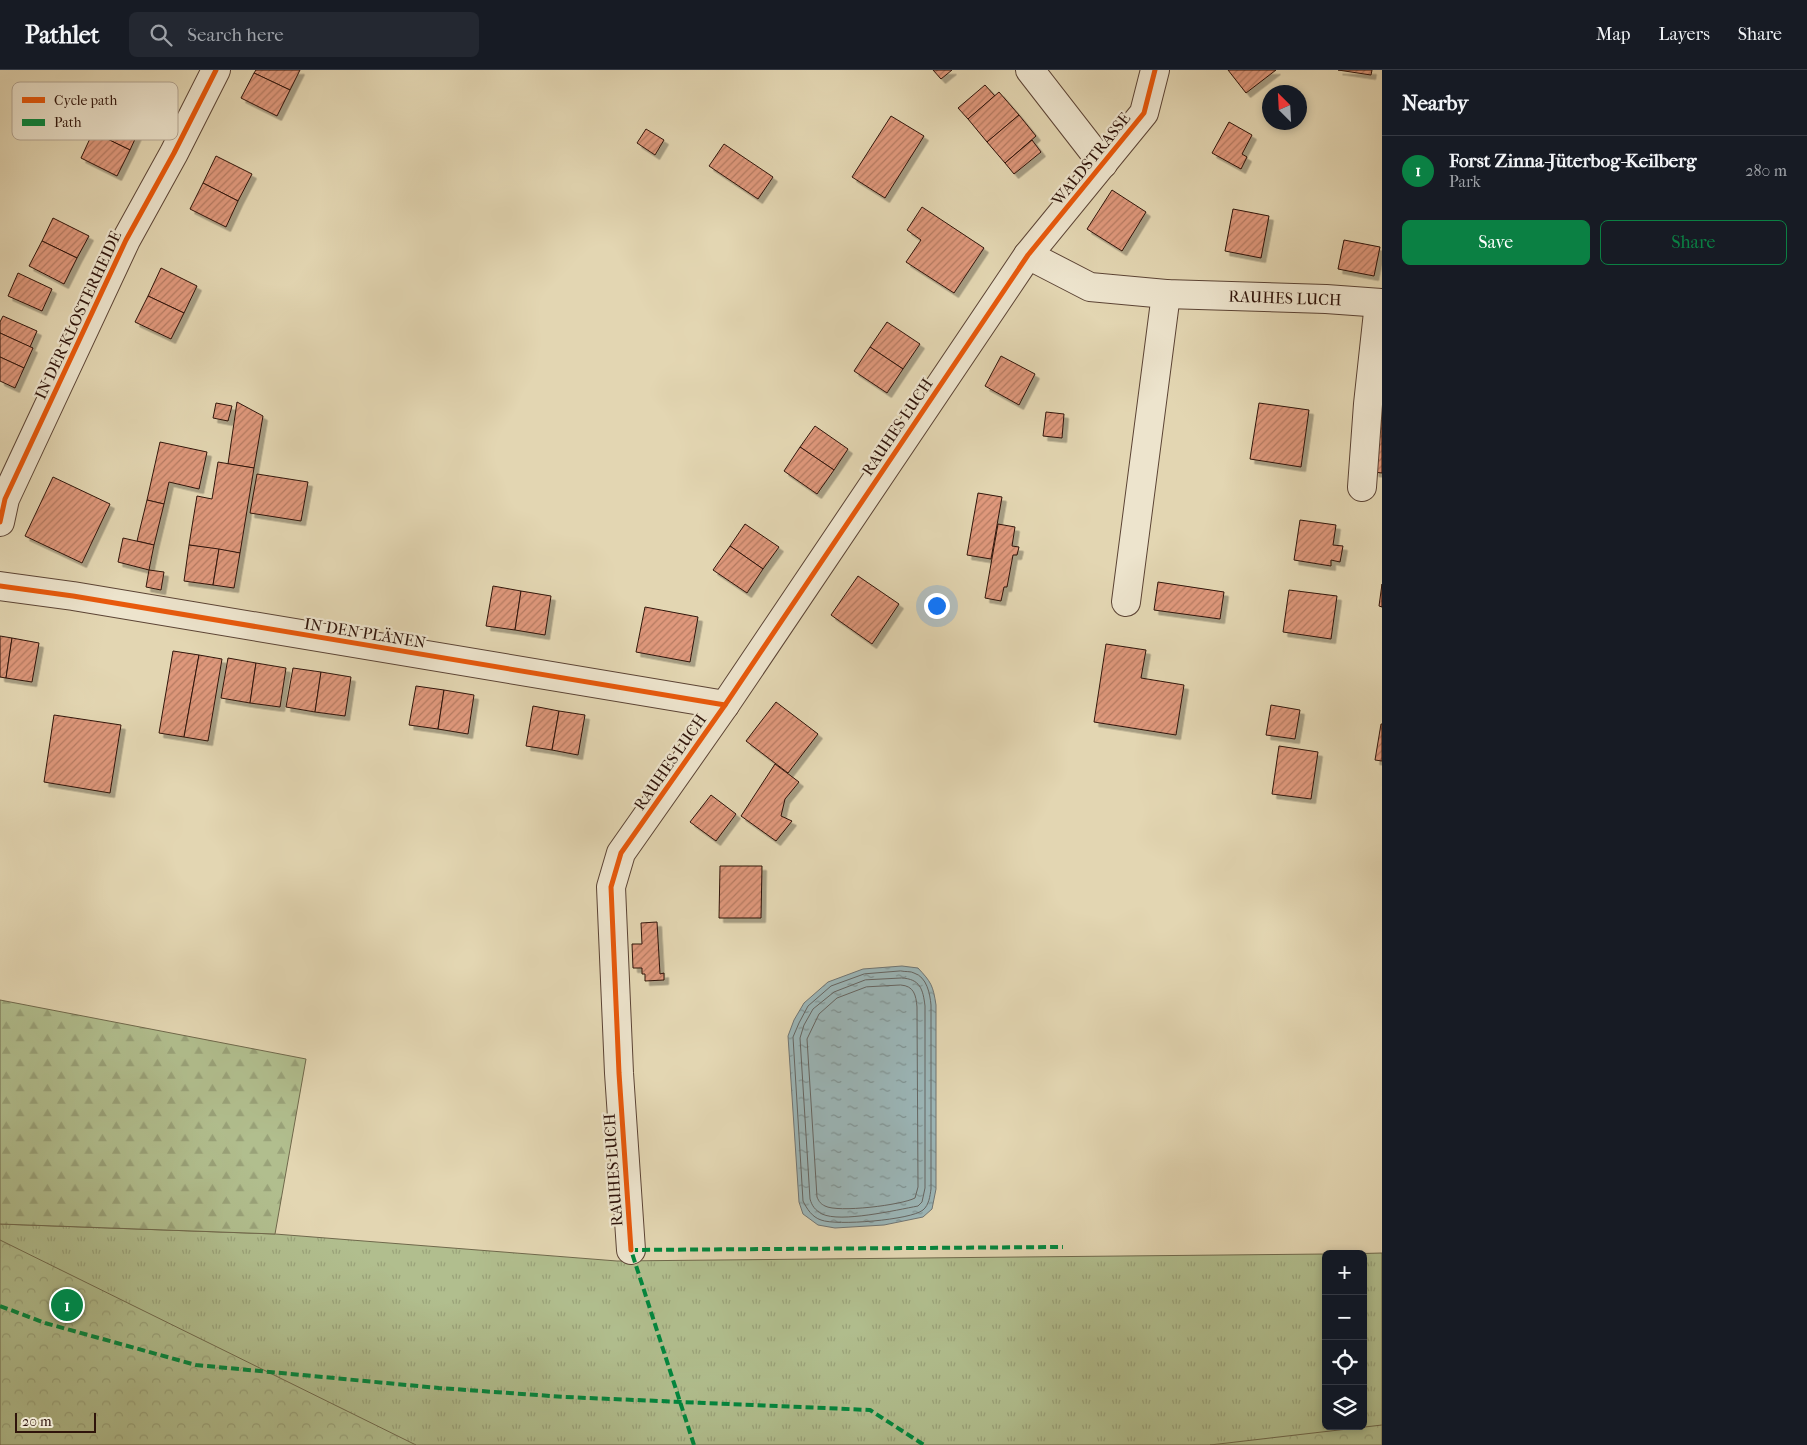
<!DOCTYPE html>
<html lang="en">
<head>
<meta charset="utf-8">
<style>
  :root { --surface:#171b24; --page:#242831; --text:#f1f3f6; --muted:#9ea1a6; --line:#363941; --accent:#0b8043 }
  body { margin:0; font-family:"IM FELL French Canon",serif; background:var(--page); color:var(--text) }
  .controls { position:absolute; right:15px; bottom:15px; display:grid; overflow:hidden; border-radius:8px; box-shadow:0 2px 8px #0003 }
  .controls button { width:45px; height:45px; display:grid; place-items:center; padding:0; border:0; border-bottom:1px solid var(--line); background:var(--surface); color:var(--text); font:25px sans-serif }
  .compass { position:absolute; left:1262px; top:15px; width:45px; height:45px; border-radius:50%; background:var(--surface); box-shadow:0 2px 8px #0003; rotate:336deg }
  .scale { position:absolute; left:15px; bottom:12px; width:81px; box-sizing:border-box; padding-left:5px; border:2px solid #2f140b; border-top:0; font-size:14px; line-height:18px; white-space:nowrap; color:#2f140b; -webkit-text-stroke:4px #ede4cd; paint-order:stroke }
  .you { position:absolute; left:936px; top:535px; width:18px; height:18px; margin:-12px; border:4px solid #fff; border-radius:50%; background:#1a73e8; box-shadow:0 0 0 8px #1a73e833 }
  .badge { display:grid; place-items:center; width:32px; height:32px; border-radius:50%; background:var(--accent); color:#fff; font-size:16px; font-weight:700 }
  .pin { position:absolute; translate:-50% -50%; border:2px solid #fff; box-shadow:0 1px 5px #0006 }
  .list { margin:0; padding:0; list-style:none }
  h2 { display:flex; justify-content:space-between; align-items:center; height:65px; margin:0; padding:0 20px; font-size:21px }
  h2 small { font-size:16px; font-weight:400; color:var(--muted) }
  .list li { display:grid; grid-template-columns:32px 1fr auto; gap:15px; align-items:center; box-sizing:border-box; height:70px; padding:0 20px; border-top:1px solid var(--line) }
  .list b { display:block; font-size:19px; white-space:nowrap }
  .list p { margin:0; font-size:16px; white-space:nowrap; color:var(--muted) }
  .list em { font-size:16px; font-style:normal; color:var(--muted) }
  .actions { display:flex; gap:10px; padding:15px 20px }
  .actions a { flex:1; padding:11px 0; border:1px solid var(--accent); border-radius:8px; text-align:center; font-size:18px; color:var(--accent) }
  .actions .main { background:var(--accent); color:#fff }
  .icon { flex:none; width:28px; height:28px; fill:none; stroke:currentColor; stroke-width:2; stroke-linecap:round; stroke-linejoin:round }
  .map { position:relative; flex:none; width:1382px; height:1375px; overflow:hidden }
  header { display:flex; align-items:center; gap:30px; box-sizing:border-box; height:70px; padding:0 25px; background:var(--surface); border-bottom:1px solid var(--line) }
  header strong { font-size:24px }
  nav { display:flex; gap:28px; margin-inline-start:auto; font-size:18px }
  .search { width:350px; height:45px; background:var(--page); display:flex; align-items:center; gap:12px; box-sizing:border-box; padding:0 18px; border-radius:8px; color:var(--muted); font-size:19px }
  main { display:flex }
  aside { flex:1; background:var(--surface) }
  .map>svg:first-child { display:block }
  .grass { fill:url(#grass-tufts); stroke:#70694c }
  .forest { fill:url(#forest-firs); stroke:#70694c }
  .park { fill:url(#park-crowns); stroke:#70694c }
  .water { fill:url(#water-ripples); stroke:#707573 }
  .lines { fill:none; stroke-linecap:round; stroke-linejoin:round }
  .shore { stroke:#656562; stroke-width:1 }
  .building { fill:url(#building-hatch); stroke:#2f140b; filter:url(#shadow) }
  .minor-casing { stroke:#5c4435; stroke-width:30 }
  .minor { stroke:#ede4cd; stroke-width:28 }
  .quiet { stroke:#00873e; stroke-width:4; stroke-dasharray:8 4; stroke-linecap:butt }
  .cycleway-casing { stroke:#ede4cd; stroke-width:8 }
  .cycleway { stroke:#e8590c; stroke-width:5 }
  .labels { text-anchor:middle; dominant-baseline:central; stroke-width:4.5; stroke-linejoin:round; paint-order:stroke }
  .street-label { font-size:16px; fill:#2f140b; stroke:#ede4cd }
  .key { fill:#ede4cd; stroke:#b4a693; stroke-width:1 }
  .key-label { font-size:14px; fill:#2f140b }
</style>
</head>
<body>
<header>
<strong>Pathlet</strong>
<div class="search"><svg class="icon" aria-label="search" viewBox="0 0 24 24"><circle cx="10" cy="10" r="6"/><path d="M15 15l6 6"/></svg>Search here</div>
<nav><a>Map</a><a>Layers</a><a>Share</a></nav>
</header>
<main>
<div class="map">
<svg width="1382" height="1375" viewBox="0 0 1382 1375">
  <defs>
    <pattern id="grass-tufts" width="24" height="20" patternUnits="userSpaceOnUse" patternTransform="scale(1.25)"><rect width="24" height="20" fill="#b1be8e"/><path d="M3 7l-1-3M5 7V3M7 7l1-3M15 17l-1-3M17 17v-4M19 17l1-3" fill="none" stroke="#99a279"/></pattern>
    <pattern id="forest-firs" width="22" height="20" patternUnits="userSpaceOnUse" patternTransform="scale(1.25)"><rect width="22" height="20" fill="#b1be8e"/><path d="M5 1l3.5 6h-7zM16 11l3.5 6h-7z" fill="#99a279"/></pattern>
    <pattern id="park-crowns" width="20" height="18" patternUnits="userSpaceOnUse" patternTransform="scale(1.25)"><rect width="20" height="18" fill="#b1be8e"/><path d="M2 6a3 3 0 1 1 6 0M12 15a3 3 0 1 1 6 0" fill="none" stroke="#99a279"/></pattern>
    <pattern id="water-ripples" width="26" height="14" patternUnits="userSpaceOnUse" patternTransform="scale(1.25)"><rect width="26" height="14" fill="#9bb6b8"/><path d="M2 4q2-2 4 0t4 0M15 11q2-2 4 0t4 0" fill="none" stroke="#7f9394"/></pattern>
    <pattern id="building-hatch" width="6" height="6" patternUnits="userSpaceOnUse" patternTransform="scale(1.25)"><rect width="6" height="6" fill="#df987b"/><path d="M-1 1l2-2M0 6l6-6M5 7l2-2" fill="none" stroke="#b57b63"/></pattern>
    <filter id="shadow"><feDropShadow dx="4.5" dy="4.5" stdDeviation="0" flood-color="#0004"/></filter>
  </defs>
  <rect width="100%" height="100%" fill="#e3d6b2"/>
  <filter id="stains"><feTurbulence type="fractalNoise" baseFrequency=".004" numOctaves="4"/><feColorMatrix values="0 0 0 0 .2 0 0 0 0 .09 0 0 0 0 .02 0 0 0 .5 -.17"/></filter>
  <radialGradient id="worn" r=".72"><stop offset=".6" stop-color="#630" stop-opacity="0"/><stop offset="1" stop-color="#630" stop-opacity=".3"/></radialGradient>
  <!-- grass -->
  <polygon class="grass" points="0,1154 275,1164 617,1191 1326,1184 1326,1356 1363,1356 1363,1184 1343,1184 1382,1183 1382,1375 0,1375"/>
  <!-- forest -->
  <polygon class="forest" points="0,930 306,989 275,1164 0,1154"/>
  <!-- park -->
  <g class="park">
    <polygon points="0,1170 416,1375 0,1375"/>
    <polygon points="1382,1355 1382,1375 1210,1375"/>
  </g>
  <!-- water -->
  <path class="water" d="M 902,896 L 918,898 C 931,912 933,915 936,935 L 936,1119 L 932,1139 L 923,1147 L 884,1155 L 835,1158 L 818,1155 L 803,1144 L 799,1132 L 788,966 L 794,950 L 804,933 L 828,912 L 863,899 Z"/>
  <g class="lines">
    <!-- shore -->
    <g class="shore">
      <path d="M 901,901 C 905,902 911,901 914,903 C 927,907 930,924 931,935 L 931,1119 C 930,1126 929,1135 923,1140 C 911,1150 836,1156 821,1150 C 812,1147 807,1139 803,1131 L 793,967 L 799,953 L 808,936 L 831,916 L 864,904 Z"/>
      <path d="M 902,908 C 920,909 923,919 925,936 L 925,1118 L 922,1132 L 918,1136 C 896,1140 841,1153 822,1144 C 815,1140 812,1136 810,1129 L 800,968 L 804,955 L 813,939 L 834,922 L 865,910 Z"/>
      <path d="M 901,915 C 914,916 916,925 917,937 L 918,1117 L 915,1128 C 902,1135 838,1143 825,1136 C 821,1134 819,1132 817,1127 L 807,969 L 819,944 L 837,928 L 866,917 Z"/>
    </g>
  </g>
  <!-- building -->
  <g class="building">
    <polygon points="256,0 300,0 290,20 254,3"/>
    <polygon points="933,0 952,0 941,9"/>
    <polygon points="1228,0 1276,0 1246,23"/>
    <polygon points="1338,0 1372,0 1371,5"/>
    <polygon points="254,3 290,20 277,46 241,28"/>
    <polygon points="985,15 995,26 968,49 958,38"/>
    <polygon points="999,22 1019,45 987,72 968,49"/>
    <polygon points="105,39 141,56 130,80 93,62"/>
    <polygon points="1019,45 1036,66 1005,93 987,72"/>
    <polygon points="891,46 924,66 885,128 852,107"/>
    <polygon points="1229,52 1252,65 1242,84 1247,87 1241,99 1212,83"/>
    <polygon points="646,59 664,70 655,85 637,73"/>
    <polygon points="93,62 130,80 117,106 81,88"/>
    <polygon points="1032,70 1041,82 1014,104 1005,93"/>
    <polygon points="724,74 773,107 758,129 709,96"/>
    <polygon points="216,86 252,104 238,131 203,113"/>
    <polygon points="203,113 238,131 226,157 190,139"/>
    <polygon points="1112,120 1146,142 1122,181 1087,159"/>
    <polygon points="922,137 984,178 954,223 906,192 921,170 907,160"/>
    <polygon points="1233,139 1269,146 1261,188 1225,181"/>
    <polygon points="53,148 89,166 77,188 42,171"/>
    <polygon points="1344,170 1380,177 1374,206 1338,199"/>
    <polygon points="42,171 77,188 64,214 29,196"/>
    <polygon points="161,198 197,216 184,243 148,226"/>
    <polygon points="18,203 52,219 42,241 8,226"/>
    <polygon points="148,226 184,243 171,269 135,252"/>
    <polygon points="3,246 37,261 30,277 0,263 0,252"/>
    <polygon points="887,252 920,274 903,299 870,277"/>
    <polygon points="0,263 33,278 24,298 0,287"/>
    <polygon points="870,277 903,299 887,323 854,301"/>
    <polygon points="1001,286 1035,304 1019,335 985,316"/>
    <polygon points="0,287 24,298 15,318 0,311"/>
    <polygon points="237,332 263,346 254,398 228,394"/>
    <polygon points="216,333 232,336 228,351 213,348"/>
    <polygon points="1259,333 1309,340 1301,397 1250,389"/>
    <polygon points="1046,342 1064,344 1062,368 1043,366"/>
    <polygon points="1381,350 1382,350 1382,403 1374,402"/>
    <polygon points="815,356 848,379 834,400 800,377"/>
    <polygon points="160,372 207,382 199,419 169,412 164,434 147,430"/>
    <polygon points="800,377 834,400 817,424 784,401"/>
    <polygon points="218,392 254,398 240,483 189,475 197,426 212,429"/>
    <polygon points="257,404 308,412 301,451 250,443"/>
    <polygon points="53,407 110,434 82,493 25,466"/>
    <polygon points="978,423 1002,427 991,489 967,485"/>
    <polygon points="147,430 164,434 154,475 137,471"/>
    <polygon points="1300,450 1336,455 1333,475 1343,476 1340,492 1331,490 1331,496 1294,490"/>
    <polygon points="745,454 779,477 763,499 730,476"/>
    <polygon points="998,454 1015,457 1012,476 1019,477 1017,485 1013,485 1007,517 1004,517 1001,531 985,528"/>
    <polygon points="123,468 154,475 149,500 118,492"/>
    <polygon points="189,475 219,479 213,515 184,511"/>
    <polygon points="730,476 763,499 747,523 713,500"/>
    <polygon points="219,479 240,483 234,518 213,515"/>
    <polygon points="149,500 164,502 161,520 146,517"/>
    <polygon points="858,506 899,534 872,574 831,545"/>
    <polygon points="1158,512 1224,522 1220,549 1154,540"/>
    <polygon points="1382,514 1382,537 1379,536"/>
    <polygon points="493,516 521,521 515,560 486,556"/>
    <polygon points="1289,520 1337,526 1331,569 1283,562"/>
    <polygon points="521,521 551,526 545,565 515,560"/>
    <polygon points="645,537 698,547 690,592 636,582"/>
    <polygon points="0,566 12,568 6,608 0,607"/>
    <polygon points="12,568 39,573 32,612 6,608"/>
    <polygon points="1106,574 1146,580 1141,608 1184,615 1176,665 1094,652"/>
    <polygon points="173,581 199,585 184,667 159,663"/>
    <polygon points="199,585 222,589 208,671 184,667"/>
    <polygon points="228,588 256,593 250,633 221,628"/>
    <polygon points="256,593 286,598 280,637 250,633"/>
    <polygon points="293,598 321,602 315,642 286,637"/>
    <polygon points="321,602 351,607 345,646 315,642"/>
    <polygon points="416,616 444,620 438,659 409,655"/>
    <polygon points="444,620 474,625 468,664 438,659"/>
    <polygon points="776,632 818,664 788,703 746,671"/>
    <polygon points="1271,635 1300,640 1295,669 1266,665"/>
    <polygon points="533,636 559,641 552,680 526,676"/>
    <polygon points="559,641 585,645 578,685 552,680"/>
    <polygon points="54,645 121,655 110,723 44,712"/>
    <polygon points="1381,654 1382,654 1382,691 1375,690"/>
    <polygon points="1279,676 1318,682 1311,729 1272,724"/>
    <polygon points="775,694 799,712 785,729 781,746 792,751 776,771 741,746"/>
    <polygon points="711,725 736,744 716,771 690,752"/>
    <polygon points="720,796 762,796 761,848 719,848"/>
    <polygon points="657,852 660,904 664,903 664,910 645,911 645,904 642,904 642,898 633,898 632,874 642,874 641,853"/>
  </g>
  <g class="lines">
    <!-- minor casing -->
    <g class="minor-casing">
      <g id="minor">
        <polyline points="1030,0 1103,94"/>
        <polyline points="1028,185 1090,217 1166,224 1326,229 1382,233"/>
        <polyline points="1362,417 1368,334 1379,233"/>
        <polyline points="0,452 5,429 126,170 174,83 216,0"/>
        <polyline points="0,516 73,526 725,635"/>
        <polyline points="1126,532 1166,224"/>
        <polyline points="631,1180 619,1003 611,817 621,783 725,635 1028,185 1144,43 1155,0"/>
      </g>
    </g>
    <!-- minor -->
    <use href="#minor" class="minor"/>
    <!-- quiet -->
    <g class="quiet">
      <polyline points="0,1236 45,1253 196,1295 439,1318 565,1327 870,1340 924,1375"/>
      <polyline points="694,1375 631,1180 1063,1177"/>
    </g>
    <!-- cycleway casing -->
    <g class="cycleway-casing">
      <g id="cycleway">
        <polyline points="0,452 5,429 126,170 174,83 216,0"/>
        <polyline points="0,516 73,526 725,635"/>
        <polyline points="631,1180 619,1003 611,817 621,783 725,635 1028,185 1144,43 1155,0"/>
      </g>
    </g>
    <!-- cycleway -->
    <use href="#cycleway" class="cycleway"/>
  </g>
  <g class="labels">
    <!-- street labels -->
    <g class="street-label">
      <text transform="translate(1091 89) rotate(-51)">WALDSTRASSE</text>
      <text transform="translate(1285 228) rotate(2)">RAUHES LUCH</text>
      <text transform="translate(78 245) rotate(-65)">IN DER KLOSTERHEIDE</text>
      <text transform="translate(897 357) rotate(-56)">RAUHES LUCH</text>
      <text transform="translate(365 563) rotate(9)">IN DEN PLÄNEN</text>
      <text transform="translate(670 692) rotate(-55)">RAUHES LUCH</text>
      <text transform="translate(613 1100) rotate(-94)">RAUHES LUCH</text>
    </g>
  </g>
  <!-- legend -->
  <rect x="12" y="12" width="166" height="58" rx="8" class="key"/>
  <rect x="22" y="27" width="23" height="6" fill="#e8590c"/>
  <rect x="22" y="49" width="23" height="7" fill="#00873e"/>
  <g class="key-label">
    <text x="54" y="35">Cycle path</text>
    <text x="54" y="57">Path</text>
  </g>
  <rect width="100%" height="100%" filter="url(#stains)"/>
  <rect width="100%" height="100%" fill="url(#worn)"/>
</svg>
<div class="controls">
<button>+</button>
<button>−</button>
<button><svg class="icon" aria-label="locate" viewBox="0 0 24 24"><circle cx="12" cy="12" r="6"/><path d="M12 2v4M12 18v4M2 12h4M18 12h4"/></svg></button>
<button><svg class="icon" aria-label="layers" viewBox="0 0 24 24"><path d="M12 4l9 5-9 5-9-5zM3 14l9 5 9-5"/></svg></button>
</div>
<svg class="compass" viewBox="-18 -18 36 36"><path d="M0-13l5 13h-10z" fill="#e53935"/><path d="M0 13l5-13h-10z" fill="#9ea1a6"/></svg>
<div class="scale">20 m</div>
<div class="you"></div>
<div class="pin badge" style="left:67px;top:1235px">1</div>
</div>
<aside>
<h2>Nearby<small></small></h2>
<ul class="list">
<li><span class="badge">1</span><div><b>Forst Zinna-Jüterbog-Keilberg</b><p>Park</p></div><em>280 m</em></li>
</ul>
<div class="actions"><a class="main">Save</a><a>Share</a></div>
</aside>
</main>
</body>
</html>
